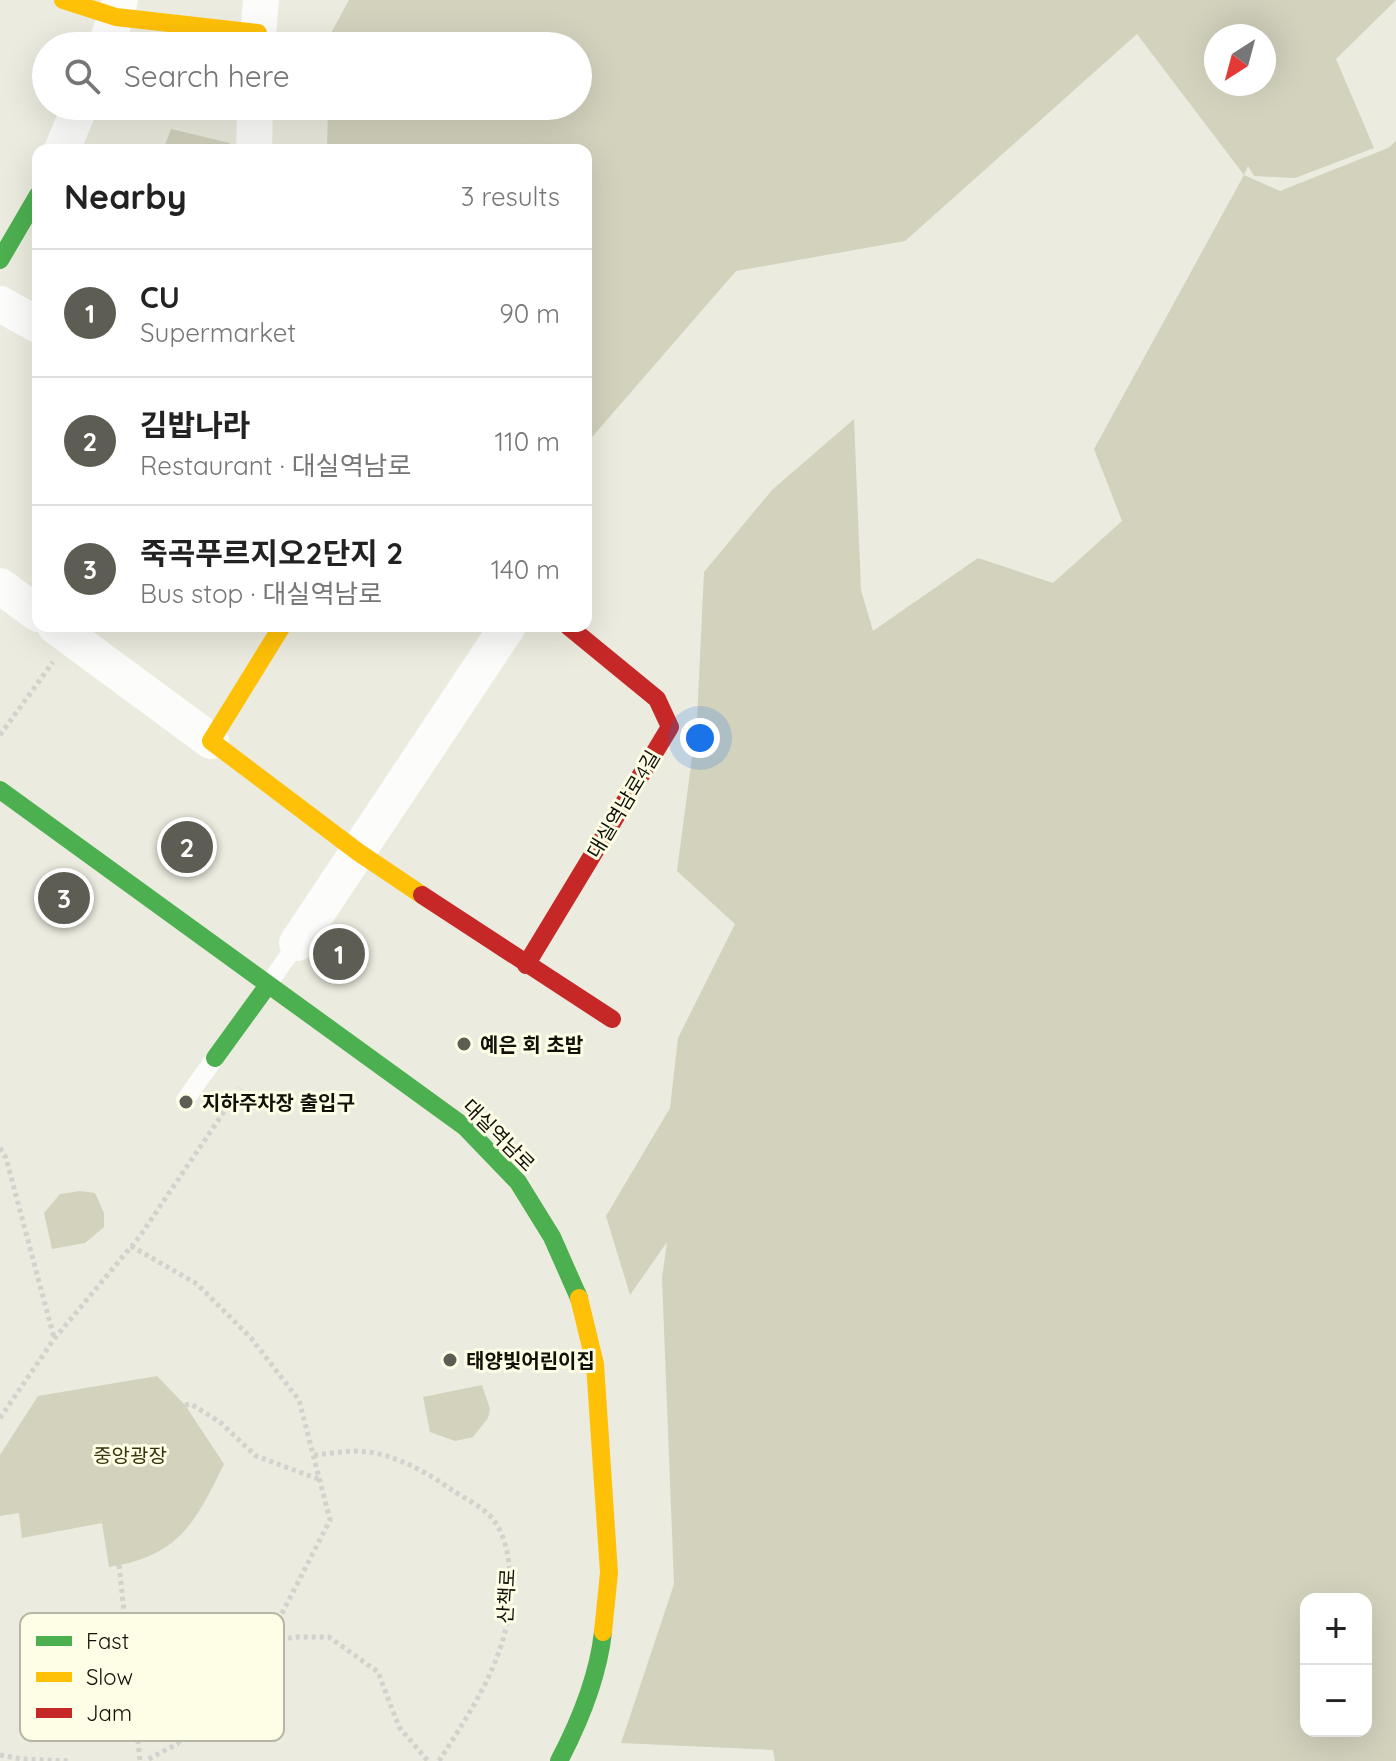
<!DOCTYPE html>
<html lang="en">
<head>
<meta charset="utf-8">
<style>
  :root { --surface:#fff; --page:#f6f6f6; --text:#222; --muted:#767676; --line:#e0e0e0; --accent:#5d5d54 }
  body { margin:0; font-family:Quicksand,"Noto Sans KR",sans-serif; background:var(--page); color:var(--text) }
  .controls { position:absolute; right:24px; bottom:24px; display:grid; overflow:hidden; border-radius:16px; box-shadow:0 8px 32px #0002 }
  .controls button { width:72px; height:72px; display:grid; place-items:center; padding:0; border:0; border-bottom:2px solid var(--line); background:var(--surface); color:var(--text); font:40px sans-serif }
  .compass { position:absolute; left:1204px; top:24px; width:72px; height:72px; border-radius:50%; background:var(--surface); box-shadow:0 8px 32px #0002; rotate:216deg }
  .you { position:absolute; left:700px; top:738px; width:28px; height:28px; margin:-20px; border:6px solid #fff; border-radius:50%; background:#1a73e8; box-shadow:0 0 0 12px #1a73e833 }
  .badge { display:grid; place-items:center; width:52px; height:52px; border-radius:50%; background:var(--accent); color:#fff; font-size:26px; font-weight:700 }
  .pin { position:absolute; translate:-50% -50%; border:4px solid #fff; box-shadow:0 2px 8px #0006 }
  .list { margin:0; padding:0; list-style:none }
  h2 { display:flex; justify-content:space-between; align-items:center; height:104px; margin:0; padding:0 32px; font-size:34px }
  h2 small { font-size:26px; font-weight:400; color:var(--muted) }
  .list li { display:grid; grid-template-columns:52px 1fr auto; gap:24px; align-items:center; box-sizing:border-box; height:128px; padding:0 32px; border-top:2px solid var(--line) }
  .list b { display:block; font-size:30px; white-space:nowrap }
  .list p { margin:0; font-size:26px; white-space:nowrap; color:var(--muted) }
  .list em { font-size:26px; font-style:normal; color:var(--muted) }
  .icon { flex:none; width:44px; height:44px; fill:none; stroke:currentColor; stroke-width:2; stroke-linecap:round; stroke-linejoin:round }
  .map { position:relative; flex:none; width:1396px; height:1761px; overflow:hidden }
  .search { position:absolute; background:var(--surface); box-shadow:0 8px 32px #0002; left:32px; top:32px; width:560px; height:88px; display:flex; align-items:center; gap:20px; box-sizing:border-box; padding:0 28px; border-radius:44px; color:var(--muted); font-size:30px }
  .panel { position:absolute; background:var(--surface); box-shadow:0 8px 32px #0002; left:32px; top:144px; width:560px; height:488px; border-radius:16px }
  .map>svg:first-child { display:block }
  .green { fill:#d3d2bd; fill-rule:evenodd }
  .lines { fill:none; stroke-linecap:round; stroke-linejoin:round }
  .path { stroke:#d2d2ce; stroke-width:5; stroke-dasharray:4 4; stroke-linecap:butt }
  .lane { stroke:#fcfcfa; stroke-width:18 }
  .street { stroke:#fcfcfa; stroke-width:36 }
  .fast { stroke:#4caf50; stroke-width:18 }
  .slow { stroke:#ffc107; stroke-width:18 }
  .jam { stroke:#c62828; stroke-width:18 }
  .poi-dot { fill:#5d5d54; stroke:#fefde6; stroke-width:3 }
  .labels { text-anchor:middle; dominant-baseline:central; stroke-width:6; stroke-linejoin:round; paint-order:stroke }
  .street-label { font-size:20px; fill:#111109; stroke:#fefde6 }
  .poi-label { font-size:20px; font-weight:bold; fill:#111109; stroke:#fefde6; text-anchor:start }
  .park-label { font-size:20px; fill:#38340e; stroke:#fefde6 }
  .key { fill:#fefde6; stroke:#b7b6a4; stroke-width:2 }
  .key-label { font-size:22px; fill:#111109 }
</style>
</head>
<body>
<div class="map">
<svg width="1396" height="1761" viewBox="0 0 1396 1761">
  <rect width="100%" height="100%" fill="#ebebdf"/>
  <!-- green -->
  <g class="green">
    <path d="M 349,0 L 1396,0 L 1336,59 L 1374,148 L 1295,178 L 1254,176 L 1248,166 L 1244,175 L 1280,191 L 1388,148 L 1396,141 L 1396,1761 L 775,1761 L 773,1750 L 621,1743 L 674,1584 L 662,1278 L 667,1242 L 630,1295 L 606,1216 L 670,1108 L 678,1038 L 735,924 L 677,871 L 697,719 L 704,572 L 772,490 L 854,419 L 861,590 L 873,631 L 978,558 L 1053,583 L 1122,521 L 1094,449 L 1244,175 L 1137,34 L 905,241 L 736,271 L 586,444 L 586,150 L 327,150 L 328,106 L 578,106 L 578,46 L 329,46 L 329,37 ZM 1216,36 L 1264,36 L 1264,84 L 1216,84 ZM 1366,1599 L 1366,1731 L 1306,1731 L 1306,1599 Z"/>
    <polygon points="171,129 230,143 230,150 163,150"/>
    <polygon points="80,1191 95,1193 104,1213 104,1227 85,1243 52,1249 44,1213 60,1194"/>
    <path d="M 157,1376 L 185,1405 L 224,1464 C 195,1523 179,1556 109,1567 L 102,1523 L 22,1538 L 19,1513 L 0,1516 L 0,1455 L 38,1396 Z"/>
    <polygon points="482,1385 490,1409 488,1418 473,1437 455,1441 430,1432 423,1397"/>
  </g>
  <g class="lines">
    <!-- path -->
    <g class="path">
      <polyline points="0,735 53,662"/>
      <polyline points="0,1148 6,1158 54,1338"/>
      <polyline points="131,1246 197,1284 251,1338 299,1400 330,1520 276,1625 263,1642 215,1704 177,1744 145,1761"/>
      <polyline points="185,1405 191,1404 220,1422 256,1456 321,1480"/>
      <polyline points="0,1418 54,1339 140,1236 240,1088"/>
      <path d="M 314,1455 C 328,1454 343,1451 357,1451 C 391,1452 425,1471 452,1490 C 464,1498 483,1507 492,1518 C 501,1529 506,1544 508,1558 C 522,1635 479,1699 439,1761"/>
      <polyline points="119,1565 140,1761"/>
      <polyline points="264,1641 297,1637 329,1637 378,1672 399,1727 428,1761"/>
      <polyline points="0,1755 21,1759 69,1761"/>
    </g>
    <!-- lane -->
    <g class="lane">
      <polyline points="268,985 297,943"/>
      <polyline points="185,1100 215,1058"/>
    </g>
    <!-- street -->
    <g class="street">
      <polyline points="105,46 116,17 120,0"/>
      <polyline points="257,46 261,0"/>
      <polyline points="62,150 80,106"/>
      <polyline points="254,150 255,106"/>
      <polyline points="0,304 38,325"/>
      <polyline points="0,586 38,614"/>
      <polyline points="55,626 211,741"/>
      <polyline points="297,943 508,626"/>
    </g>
    <!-- fast -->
    <g class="fast">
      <polyline points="0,260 38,195"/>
      <polyline points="0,790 465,1127 518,1182 552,1237 579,1298"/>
      <polyline points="215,1058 268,985"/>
      <path d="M 559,1761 C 580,1721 598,1677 603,1632"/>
    </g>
    <!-- slow -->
    <g class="slow">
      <polyline points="63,0 116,17 258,33"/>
      <polyline points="282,626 211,741 358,852 422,895"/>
      <polyline points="579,1298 595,1364 609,1573 603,1632"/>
    </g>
    <!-- jam -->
    <g class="jam">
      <polyline points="422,895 612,1019"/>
      <polyline points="526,965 670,727 657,699 568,626"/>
    </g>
  </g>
  <!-- markers -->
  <g class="poi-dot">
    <circle cx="464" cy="1044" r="8"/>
    <circle cx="186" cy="1102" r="8"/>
    <circle cx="450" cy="1360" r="8"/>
  </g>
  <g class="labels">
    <!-- street labels -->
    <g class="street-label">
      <text transform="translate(623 804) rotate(-59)">대실역남로4길</text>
      <text transform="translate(499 1135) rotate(45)">대실역남로</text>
      <text transform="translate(506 1596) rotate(-87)">산책로</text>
    </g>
    <!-- poi labels -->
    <g class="poi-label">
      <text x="480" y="1044">예은 회 초밥</text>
      <text x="202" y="1102">지하주차장 출입구</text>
      <text x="466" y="1360">태양빛어린이집</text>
    </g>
    <!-- park labels -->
    <g class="park-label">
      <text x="130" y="1455">중앙광장</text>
    </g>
  </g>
  <!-- legend -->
  <rect x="20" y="1613" width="264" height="128" rx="12" class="key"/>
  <rect x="36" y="1636" width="36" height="10" fill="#4caf50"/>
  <rect x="36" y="1672" width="36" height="10" fill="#ffc107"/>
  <rect x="36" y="1708" width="36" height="10" fill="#c62828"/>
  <g class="key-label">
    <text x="86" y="1649">Fast</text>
    <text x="86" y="1685">Slow</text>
    <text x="86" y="1721">Jam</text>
  </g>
</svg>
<div class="controls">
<button>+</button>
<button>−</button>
</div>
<svg class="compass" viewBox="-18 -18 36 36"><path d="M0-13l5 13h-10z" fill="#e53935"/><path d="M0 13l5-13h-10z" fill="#767676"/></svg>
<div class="you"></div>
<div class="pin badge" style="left:339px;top:954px">1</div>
<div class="pin badge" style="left:187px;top:847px">2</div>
<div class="pin badge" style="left:64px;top:898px">3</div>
<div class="search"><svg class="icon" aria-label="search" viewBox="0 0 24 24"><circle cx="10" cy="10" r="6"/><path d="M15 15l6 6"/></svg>Search here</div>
<section class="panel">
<h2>Nearby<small>3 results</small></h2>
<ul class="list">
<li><span class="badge">1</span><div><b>CU</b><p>Supermarket</p></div><em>90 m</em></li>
<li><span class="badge">2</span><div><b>김밥나라</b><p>Restaurant · 대실역남로</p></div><em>110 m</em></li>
<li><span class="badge">3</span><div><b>죽곡푸르지오2단지 2</b><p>Bus stop · 대실역남로</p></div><em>140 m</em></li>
</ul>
</section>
</div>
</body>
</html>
